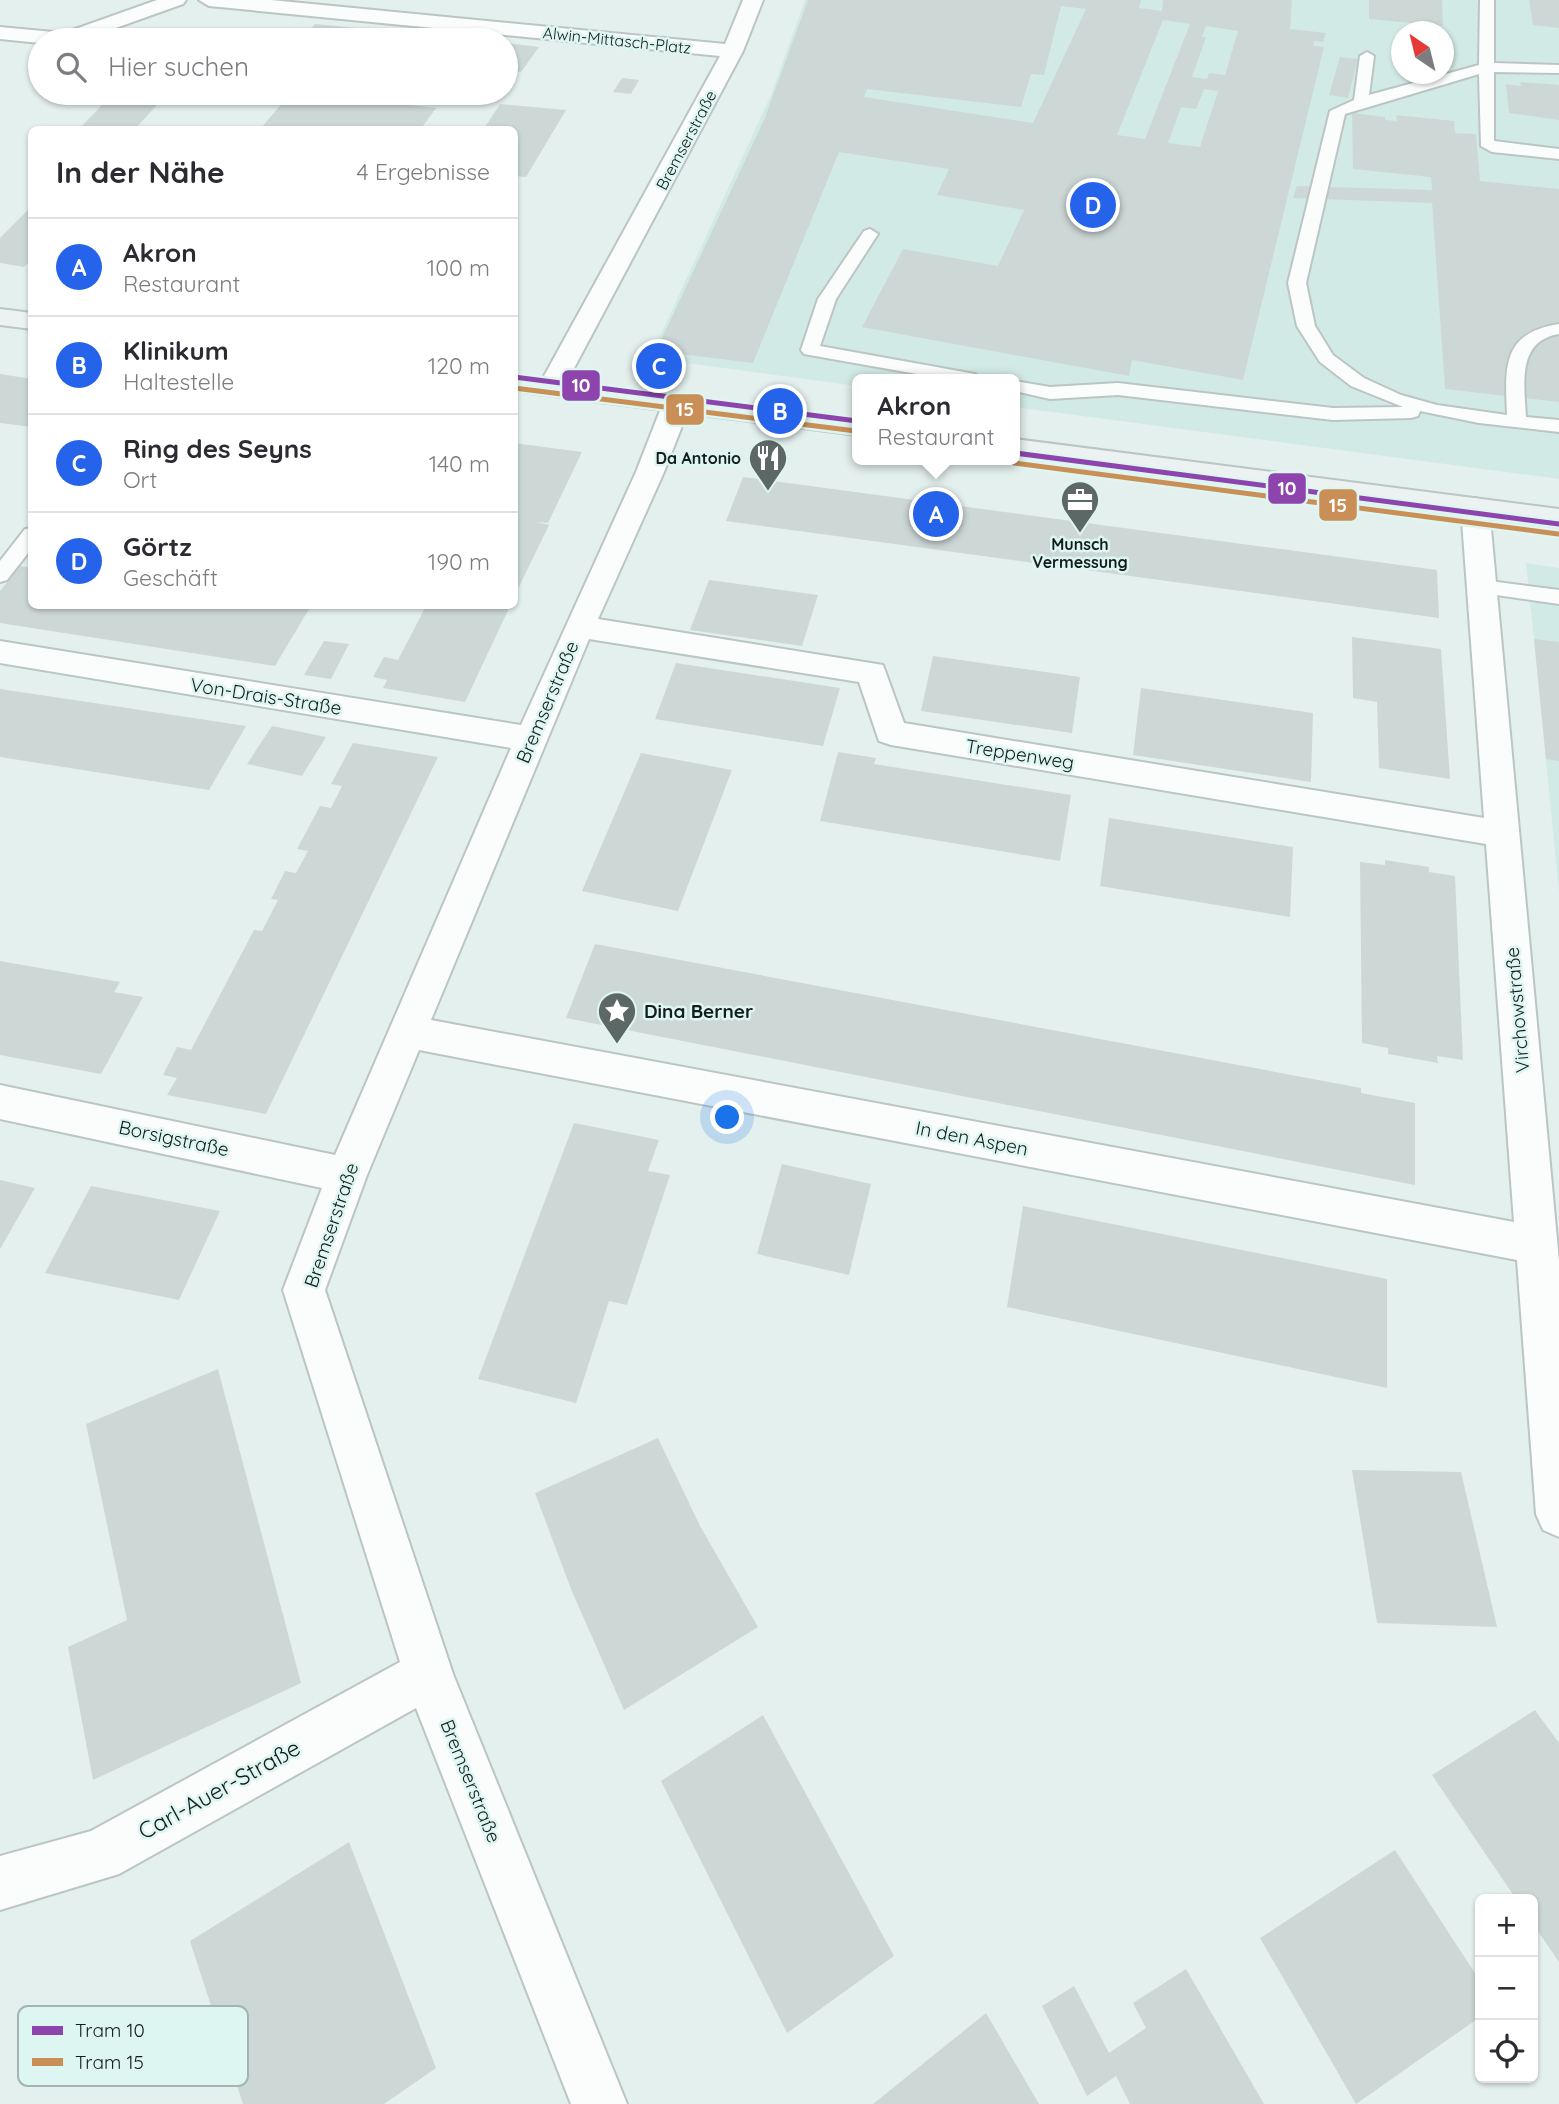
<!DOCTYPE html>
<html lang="de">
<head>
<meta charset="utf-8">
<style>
  :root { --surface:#fff; --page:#f7f7f7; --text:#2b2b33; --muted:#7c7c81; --line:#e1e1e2; --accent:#2563eb }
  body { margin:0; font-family:Quicksand,sans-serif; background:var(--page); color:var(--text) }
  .controls { position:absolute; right:21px; bottom:21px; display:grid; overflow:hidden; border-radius:10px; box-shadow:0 2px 5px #0004 }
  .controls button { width:63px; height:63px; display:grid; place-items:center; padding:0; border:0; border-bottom:2px solid var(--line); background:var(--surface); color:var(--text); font:35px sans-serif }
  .compass { position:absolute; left:1391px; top:21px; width:63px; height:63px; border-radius:50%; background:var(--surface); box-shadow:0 2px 5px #0004; rotate:325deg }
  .you { position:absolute; left:728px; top:1118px; width:24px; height:24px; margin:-18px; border:5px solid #fff; border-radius:50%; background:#1a73e8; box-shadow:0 0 0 10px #1a73e833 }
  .badge { display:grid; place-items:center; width:46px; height:46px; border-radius:50%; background:var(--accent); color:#fff; font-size:23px; font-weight:700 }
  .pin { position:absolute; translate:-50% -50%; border:4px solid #fff; box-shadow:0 2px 7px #0006 }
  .popup { position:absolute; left:852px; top:374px; width:168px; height:91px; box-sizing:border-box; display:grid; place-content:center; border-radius:10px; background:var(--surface); filter:drop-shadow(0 2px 5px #0005); font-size:23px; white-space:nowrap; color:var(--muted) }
  .popup b { font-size:26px; color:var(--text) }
  .popup::after { content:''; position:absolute; left:50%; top:100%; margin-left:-14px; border:14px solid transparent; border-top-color:var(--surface) }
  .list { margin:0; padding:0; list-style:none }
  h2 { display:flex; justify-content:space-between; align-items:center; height:91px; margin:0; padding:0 28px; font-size:30px }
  h2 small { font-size:23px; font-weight:400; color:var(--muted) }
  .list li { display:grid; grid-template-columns:46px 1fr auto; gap:21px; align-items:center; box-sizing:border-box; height:98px; padding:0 28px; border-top:2px solid var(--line) }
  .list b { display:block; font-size:26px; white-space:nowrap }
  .list p { margin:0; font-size:23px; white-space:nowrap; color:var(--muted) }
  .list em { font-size:23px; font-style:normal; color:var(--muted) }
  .icon { flex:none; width:38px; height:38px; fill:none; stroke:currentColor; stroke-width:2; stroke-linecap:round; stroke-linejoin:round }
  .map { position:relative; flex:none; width:1559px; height:2104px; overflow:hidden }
  .search { position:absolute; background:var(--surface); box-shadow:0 2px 5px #0004; left:28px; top:28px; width:490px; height:77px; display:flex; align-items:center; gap:18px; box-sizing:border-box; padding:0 24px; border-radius:38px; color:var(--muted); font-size:26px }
  .panel { position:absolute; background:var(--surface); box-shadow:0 2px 5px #0004; left:28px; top:126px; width:490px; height:483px; border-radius:10px }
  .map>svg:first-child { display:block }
  .built { fill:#d2eae5; fill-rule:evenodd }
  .building { fill:#cdd8d6; fill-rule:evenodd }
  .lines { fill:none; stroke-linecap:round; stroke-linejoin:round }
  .lane-casing { stroke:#bbc5c3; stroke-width:4 }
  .street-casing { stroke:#bbc5c3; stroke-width:4 }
  .secondary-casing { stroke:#bbc5c3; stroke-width:4 }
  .lane { fill:#fbfdfc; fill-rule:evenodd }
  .street { fill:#fbfdfc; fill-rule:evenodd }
  .secondary { fill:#ecf2f1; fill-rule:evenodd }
  .tram-1-casing { stroke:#def6f1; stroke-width:10 }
  .tram-2-casing { stroke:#def6f1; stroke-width:10 }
  .tram-1 { stroke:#8e44ad; stroke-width:5 }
  .tram-2 { stroke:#ca8f56; stroke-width:5 }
  .labels { text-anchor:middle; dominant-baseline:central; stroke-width:5; stroke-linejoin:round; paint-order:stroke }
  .far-street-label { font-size:16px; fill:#151d1c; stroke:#def6f1 }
  .far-poi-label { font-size:16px; font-weight:bold; fill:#151d1c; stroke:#def6f1; text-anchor:end }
  .street-label { font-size:19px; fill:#151d1c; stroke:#def6f1 }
  .poi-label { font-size:19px; font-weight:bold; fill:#151d1c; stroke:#def6f1; text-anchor:start }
  .near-street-label { font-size:23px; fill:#151d1c; stroke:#def6f1 }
  .key { fill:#def6f1; stroke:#a2b5b1; stroke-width:2 }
  .key-label { font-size:19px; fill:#151d1c }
  .line-badge { stroke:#def6f1; stroke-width:2.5 }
  .badge-label { font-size:19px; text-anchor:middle; font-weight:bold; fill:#fff }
</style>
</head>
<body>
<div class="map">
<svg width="1559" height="2104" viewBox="0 0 1559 2104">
  <rect width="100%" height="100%" fill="#e4f0ee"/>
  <!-- built -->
  <g class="built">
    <path d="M 805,0 L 1559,0 L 1559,479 L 1015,407 L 1015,379 L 857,379 L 857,386 L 650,358 L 771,95 ZM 1402,32 L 1444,32 L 1444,74 L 1402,74 Z"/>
    <polygon points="1526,563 1559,568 1559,892 1534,639"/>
  </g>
  <!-- building -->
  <g class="building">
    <path d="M 808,0 L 1141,0 L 1139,8 L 1162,11 L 1163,0 L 1292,0 L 1290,29 L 1326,33 L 1323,42 L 1314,41 L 1313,46 L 1324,47 L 1243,380 L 1132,360 L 1129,376 L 862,327 L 903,249 L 998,266 L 1024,210 L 937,195 L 949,169 L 839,152 L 753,363 L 656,351 L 764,120 ZM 1061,6 L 1086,9 L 1033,123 L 864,97 L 867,89 L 1021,107 L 1031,74 L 1044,75 ZM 1163,20 L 1190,24 L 1145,139 L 1117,135 ZM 1206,26 L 1238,31 L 1225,75 L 1209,73 L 1207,79 L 1192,77 L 1206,37 L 1202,37 ZM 1204,89 L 1218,91 L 1200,147 L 1168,143 L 1181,107 L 1196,109 Z"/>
    <polygon points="1369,0 1442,0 1443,26 1369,19"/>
    <polygon points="1529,0 1559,0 1559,28 1533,25"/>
    <polygon points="315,24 459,38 459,40 300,40"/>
    <polygon points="177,29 224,33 218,40 166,40"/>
    <polygon points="506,43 539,47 521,72 506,70"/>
    <polygon points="1340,57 1358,59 1348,98 1329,95"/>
    <polygon points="622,78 639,80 631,94 613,92"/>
    <polygon points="1520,82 1559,85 1559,120 1509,113 1506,84 1521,86"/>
    <polygon points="114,93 168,93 134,130 78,130"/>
    <polygon points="291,93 296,93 436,108 420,130 261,128"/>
    <polygon points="500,104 566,110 526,177 514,176 514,130 483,130"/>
    <polygon points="1352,113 1385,117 1385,120 1397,121 1396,115 1454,121 1455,133 1476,134 1480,181 1559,189 1559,402 1445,389 1432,203 1293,198 1297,186 1432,190 1431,177 1353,169"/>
    <polygon points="29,209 32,209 32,259 24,267 0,263 0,238"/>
    <polygon points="0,374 32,379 32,427 0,423"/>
    <polygon points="514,443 582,452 548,523 536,522 549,525 514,597"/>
    <polygon points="743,477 1437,570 1439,618 726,521"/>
    <polygon points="20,566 32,568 32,606 282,606 309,609 275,666 0,623 0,591"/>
    <polygon points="709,580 818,595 802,646 690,630"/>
    <polygon points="426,606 510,606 465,702 383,688 387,680 373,677 384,657 398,660"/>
    <polygon points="1352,637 1441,649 1450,779 1379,768 1377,702 1353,698"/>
    <polygon points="1534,639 1559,642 1559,761 1546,759"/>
    <polygon points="324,641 349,644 331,679 304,675"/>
    <polygon points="933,656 1080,677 1072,733 921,711"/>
    <polygon points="676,663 840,688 823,746 655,719"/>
    <polygon points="1141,688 1313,713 1311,782 1133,755"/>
    <polygon points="0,689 81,701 246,726 209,790 0,757"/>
    <polygon points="272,726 326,737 302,776 247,764"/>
    <polygon points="353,743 438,757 266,1114 167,1095 177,1078 163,1075 177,1047 191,1050 254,930 262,931 278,900 271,899 285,871 296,873 308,851 297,849 320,806 331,808 342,786 331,784"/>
    <polygon points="838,752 876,758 874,764 1071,795 1060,861 820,821"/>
    <polygon points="641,753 732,770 678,911 582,891"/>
    <polygon points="1109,818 1293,847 1290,917 1100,886"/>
    <polygon points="1385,860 1429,867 1429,872 1455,876 1463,1060 1437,1056 1438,1063 1388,1054 1388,1048 1362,1043 1360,862 1385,865"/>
    <polygon points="595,944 1361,1088 1361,1093 1415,1103 1415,1185 566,1018"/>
    <polygon points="0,961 120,982 114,992 143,997 101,1074 0,1055"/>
    <polygon points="574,1123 659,1140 648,1171 670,1175 627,1305 609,1301 576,1403 478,1379"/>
    <polygon points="782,1164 871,1184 849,1275 757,1254"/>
    <polygon points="0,1180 35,1188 0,1249"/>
    <polygon points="91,1186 220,1211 179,1300 45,1273"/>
    <polygon points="1023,1206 1387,1279 1387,1388 1007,1307"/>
    <polygon points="218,1369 301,1683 93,1780 68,1647 127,1620 86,1424"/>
    <polygon points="658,1438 700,1526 758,1627 624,1710 571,1589 535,1493"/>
    <polygon points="1352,1470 1461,1472 1497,1627 1377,1623"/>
    <polygon points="1535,1710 1559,1743 1559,1962 1533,1924 1533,1899 1516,1899 1432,1775"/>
    <polygon points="763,1715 894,1956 787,2033 661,1781"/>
    <polygon points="349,1842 436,2068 384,2104 243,2104 190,1941"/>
    <polygon points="1395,1850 1480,1981 1480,2017 1356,2104 1260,1938"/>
    <polygon points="1186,1969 1264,2104 1130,2104 1116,2076 1087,2096 1042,2006 1074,1986 1109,2053 1146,2028 1133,2003"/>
    <polygon points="986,2013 1039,2104 873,2104"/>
  </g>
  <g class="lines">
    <!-- lane casing -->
    <g class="lane-casing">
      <g id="lane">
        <path d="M 1480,0 L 1494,0 L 1494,63 L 1559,65 L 1559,73 L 1494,72 L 1494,141 L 1559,149 L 1559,159 L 1492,152 L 1481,146 L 1479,74 L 1345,114 L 1306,283 L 1315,326 L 1333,355 L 1364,378 L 1401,395 L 1437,405 L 1507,415 C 1505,366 1502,333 1559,324 L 1559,334 C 1517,341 1524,383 1526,417 L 1559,420 L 1559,432 L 1479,423 L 1420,411 L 1418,416 L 1411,418 L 1333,420 L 1118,395 L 1050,399 L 1015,391 L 1015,381 L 1050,387 L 1118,383 L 1333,408 L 1403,407 L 1351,386 L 1320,362 L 1297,326 L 1288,283 L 1330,111 L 1354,100 L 1360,56 L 1367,52 L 1374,56 L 1369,95 L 1479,65 Z"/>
        <polygon points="870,229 878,234 836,299 820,346 975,374 984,379 945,379 804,354 801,350 818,299 864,231"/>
        <polygon points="32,528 32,548 7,580 0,582 0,561 25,529"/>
        <polygon points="1482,580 1559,590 1559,604 1475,592 1472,587"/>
      </g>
    </g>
    <!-- street casing -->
    <g class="street-casing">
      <g id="street">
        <polygon points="157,0 186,0 183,4 82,40 40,40 40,43 0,39 0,27 64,33"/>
        <polygon points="199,0 271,0 725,44 743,0 763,0 743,51 564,387 560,393 542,393 538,387 720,56 209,6"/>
        <path d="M 677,395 L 687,397 L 691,403 L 664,472 L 598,619 L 883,665 L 904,723 L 1484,818 L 1461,507 L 1465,501 L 1475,498 L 1485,501 L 1489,507 L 1559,1261 L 1559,1537 L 1543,1530 L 1536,1514 L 1517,1260 L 419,1050 L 367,1175 L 325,1290 L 453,1674 L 627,2104 L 571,2104 L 416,1708 L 119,1874 L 0,1910 L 0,1856 L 91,1831 L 400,1662 L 283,1290 L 322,1188 L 0,1119 L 0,1085 L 335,1155 L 511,748 L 0,663 L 0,641 L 521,725 L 636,472 L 663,403 L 667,397 ZM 589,639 L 859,682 L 879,741 L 891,745 L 1486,844 L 1514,1222 L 431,1020 Z"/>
      </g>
    </g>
    <!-- secondary casing -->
    <g class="secondary-casing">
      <g id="secondary">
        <polygon points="0,309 32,313 32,329 0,325"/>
        <polygon points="514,375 857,419 857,435 514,391"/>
        <polygon points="1015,439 1559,509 1559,527 1015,455"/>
      </g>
    </g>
    <!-- lane -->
    <use href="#lane" class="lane"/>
    <!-- street -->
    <use href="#street" class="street"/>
    <!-- secondary -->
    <use href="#secondary" class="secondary"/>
    <!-- tram-1 casing -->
    <g class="tram-1-casing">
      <g id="tram-1">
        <polyline points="514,377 857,421"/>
        <polyline points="1015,453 1559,524"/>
      </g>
    </g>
    <!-- tram-2 casing -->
    <g class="tram-2-casing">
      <g id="tram-2">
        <polyline points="514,388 856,431"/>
        <polyline points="1014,463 1558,534"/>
      </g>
    </g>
    <!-- tram-1 -->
    <use href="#tram-1" class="tram-1"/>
    <!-- tram-2 -->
    <use href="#tram-2" class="tram-2"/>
  </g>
  <!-- icons -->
  <defs>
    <g id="restaurant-pin" transform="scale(2.0125)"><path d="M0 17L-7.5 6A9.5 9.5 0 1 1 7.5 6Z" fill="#5d6766" stroke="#def6f1"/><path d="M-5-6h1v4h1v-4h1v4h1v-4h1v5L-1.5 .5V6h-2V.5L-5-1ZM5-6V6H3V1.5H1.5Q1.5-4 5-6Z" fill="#fff"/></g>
    <g id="office-pin" transform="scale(2.0125)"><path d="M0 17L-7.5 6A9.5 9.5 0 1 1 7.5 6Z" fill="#5d6766" stroke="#def6f1"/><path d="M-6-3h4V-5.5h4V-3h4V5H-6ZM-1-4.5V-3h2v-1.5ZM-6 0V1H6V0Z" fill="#fff"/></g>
    <g id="sight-pin" transform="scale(2.0125)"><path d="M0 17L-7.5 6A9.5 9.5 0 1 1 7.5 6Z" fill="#5d6766" stroke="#def6f1"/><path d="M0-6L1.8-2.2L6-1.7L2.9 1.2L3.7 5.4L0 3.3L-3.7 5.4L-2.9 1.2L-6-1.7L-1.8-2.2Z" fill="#fff"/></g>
  </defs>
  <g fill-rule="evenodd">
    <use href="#restaurant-pin" x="768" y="458"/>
    <use href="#office-pin" x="1080" y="500"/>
    <use href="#sight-pin" x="617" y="1011"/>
  </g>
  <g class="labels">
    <!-- far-street labels -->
    <g class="far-street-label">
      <text transform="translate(617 40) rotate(6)">Alwin-Mittasch-Platz</text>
      <text transform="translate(686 140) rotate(-62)">Bremserstraße</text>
    </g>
    <!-- far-poi labels -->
    <g class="far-poi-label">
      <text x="741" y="458">Da Antonio</text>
      <text x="1080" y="544" text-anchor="middle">Munsch<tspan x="1080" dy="18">Vermessung</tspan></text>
    </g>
    <!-- street labels -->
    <g class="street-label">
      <text transform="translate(266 696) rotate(9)">Von-Drais-Straße</text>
      <text transform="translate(547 702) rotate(-67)">Bremserstraße</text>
      <text transform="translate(1020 754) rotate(9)">Treppenweg</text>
      <text transform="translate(1517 1010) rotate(-95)">Virchowstraße</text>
      <text transform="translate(174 1138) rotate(12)">Borsigstraße</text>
      <text transform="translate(972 1138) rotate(11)">In den Aspen</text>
      <text transform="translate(331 1225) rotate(-71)">Bremserstraße</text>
      <text transform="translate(471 1781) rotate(68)">Bremserstraße</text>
    </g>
    <!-- poi labels -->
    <g class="poi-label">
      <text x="644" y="1011">Dina Berner</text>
    </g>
    <!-- near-street labels -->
    <g class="near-street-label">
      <text transform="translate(219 1789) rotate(-29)">Carl-Auer-Straße</text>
    </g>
  </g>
  <!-- legend -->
  <rect x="18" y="2006" width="230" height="80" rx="10" class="key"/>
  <rect x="32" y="2026" width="31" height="9" fill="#8e44ad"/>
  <rect x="32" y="2058" width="31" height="8" fill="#ca8f56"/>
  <g class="key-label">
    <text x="75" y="2037">Tram 10</text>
    <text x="75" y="2069">Tram 15</text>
  </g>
  <g class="line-badge">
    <rect x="561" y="369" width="40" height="33" rx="7" fill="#8e44ad"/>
    <rect x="665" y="393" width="40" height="33" rx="7" fill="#ca8f56"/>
    <rect x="1267" y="472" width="40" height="33" rx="7" fill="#8e44ad"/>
    <rect x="1318" y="488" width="40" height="34" rx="7" fill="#ca8f56"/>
  </g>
  <g class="badge-label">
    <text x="581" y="392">10</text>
    <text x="685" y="416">15</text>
    <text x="1287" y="495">10</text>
    <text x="1338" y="512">15</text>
  </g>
</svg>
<div class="controls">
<button>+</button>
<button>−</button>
<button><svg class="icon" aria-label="locate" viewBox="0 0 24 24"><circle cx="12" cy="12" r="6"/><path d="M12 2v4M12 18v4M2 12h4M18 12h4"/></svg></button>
</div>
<svg class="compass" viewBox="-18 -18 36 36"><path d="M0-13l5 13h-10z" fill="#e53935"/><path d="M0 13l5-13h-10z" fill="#7c7c81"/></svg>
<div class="you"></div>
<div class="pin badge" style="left:936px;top:514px">A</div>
<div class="popup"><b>Akron</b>Restaurant</div>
<div class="pin badge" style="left:780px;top:411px">B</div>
<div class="pin badge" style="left:659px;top:366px">C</div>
<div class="pin badge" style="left:1093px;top:205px">D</div>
<div class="search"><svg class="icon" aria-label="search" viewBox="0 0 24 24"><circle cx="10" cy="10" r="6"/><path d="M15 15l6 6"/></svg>Hier suchen</div>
<section class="panel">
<h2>In der Nähe<small>4 Ergebnisse</small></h2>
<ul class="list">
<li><span class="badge">A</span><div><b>Akron</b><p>Restaurant</p></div><em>100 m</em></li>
<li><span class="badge">B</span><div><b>Klinikum</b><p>Haltestelle</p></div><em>120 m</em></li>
<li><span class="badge">C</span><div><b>Ring des Seyns</b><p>Ort</p></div><em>140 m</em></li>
<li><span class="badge">D</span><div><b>Görtz</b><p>Geschäft</p></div><em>190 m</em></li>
</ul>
</section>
</div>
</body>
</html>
